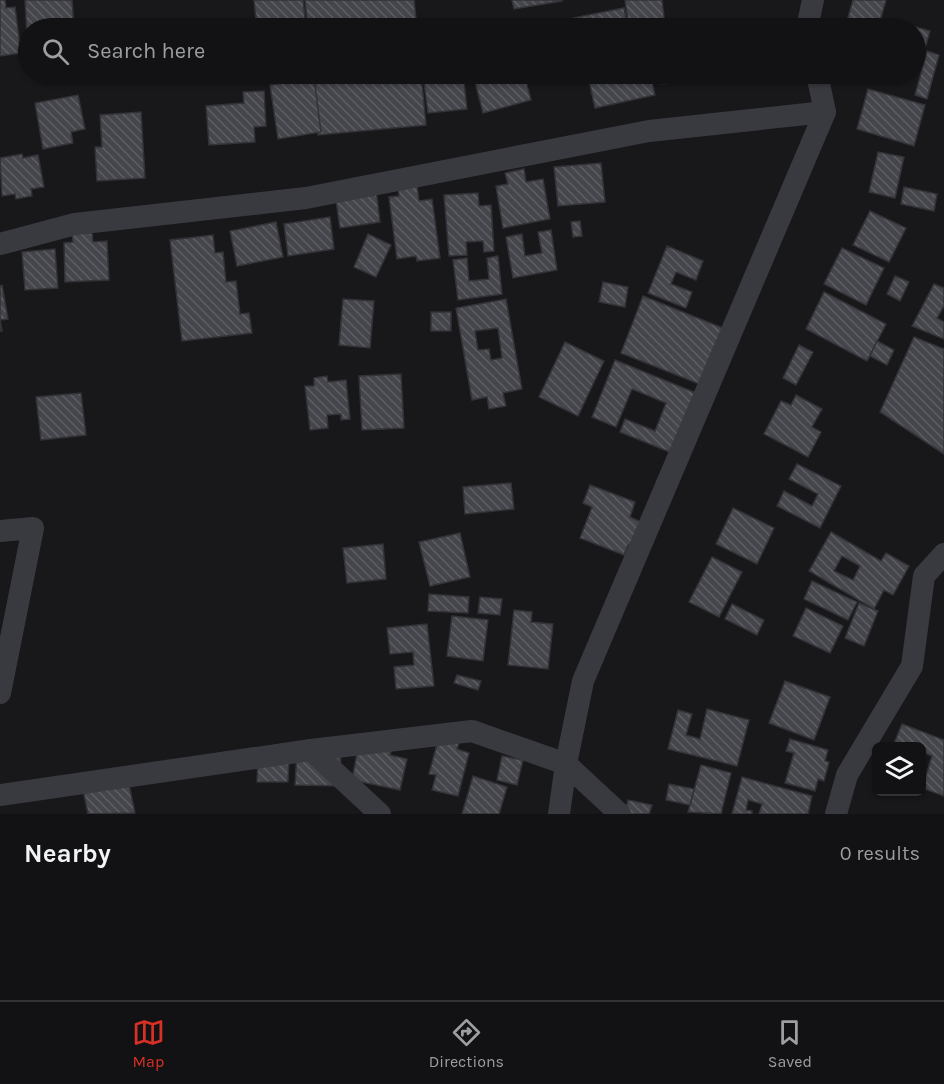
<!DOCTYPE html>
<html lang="en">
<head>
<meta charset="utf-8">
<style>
  :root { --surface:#121214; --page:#1b1b1d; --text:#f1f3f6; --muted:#9c9ea0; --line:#313234; --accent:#d93025 }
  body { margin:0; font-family:Karla,sans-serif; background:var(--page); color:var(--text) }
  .controls { position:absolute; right:18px; bottom:18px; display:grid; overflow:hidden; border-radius:9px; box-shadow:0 2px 4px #0004 }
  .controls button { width:54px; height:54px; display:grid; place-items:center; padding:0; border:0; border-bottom:2px solid var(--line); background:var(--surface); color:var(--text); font:30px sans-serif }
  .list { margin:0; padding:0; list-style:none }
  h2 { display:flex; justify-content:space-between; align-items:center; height:78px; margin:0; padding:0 24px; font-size:26px }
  h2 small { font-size:20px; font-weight:400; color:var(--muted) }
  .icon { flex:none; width:33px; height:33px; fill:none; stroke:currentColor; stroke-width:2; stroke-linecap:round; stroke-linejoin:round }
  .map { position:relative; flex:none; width:944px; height:814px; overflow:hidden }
  .search { position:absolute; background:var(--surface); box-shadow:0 2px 4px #0004; left:18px; right:18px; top:18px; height:66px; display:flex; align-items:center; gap:15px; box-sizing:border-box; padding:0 21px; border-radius:33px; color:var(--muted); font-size:22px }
  .sheet { height:186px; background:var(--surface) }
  nav { display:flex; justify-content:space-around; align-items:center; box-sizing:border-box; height:84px; border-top:2px solid var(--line); background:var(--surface); font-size:16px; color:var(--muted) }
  nav a { display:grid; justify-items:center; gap:3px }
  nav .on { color:var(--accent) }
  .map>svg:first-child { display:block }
  .building { fill:url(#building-back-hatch); stroke:#323237; stroke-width:1.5; fill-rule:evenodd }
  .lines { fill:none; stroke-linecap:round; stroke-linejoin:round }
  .minor { stroke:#393a40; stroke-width:22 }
</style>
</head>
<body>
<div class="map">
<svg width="944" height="814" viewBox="0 0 944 814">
  <defs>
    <pattern id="building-back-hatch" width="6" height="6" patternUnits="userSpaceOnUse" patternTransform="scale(1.5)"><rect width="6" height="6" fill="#45464b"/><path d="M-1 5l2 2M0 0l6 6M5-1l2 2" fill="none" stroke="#5d5e63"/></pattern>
  </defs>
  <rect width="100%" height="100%" fill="#18181b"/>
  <!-- building -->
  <g class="building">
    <polygon points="0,0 5,0 6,8 15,7 21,53 0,56"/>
    <polygon points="25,0 72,0 74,28 28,28 28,53"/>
    <polygon points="254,0 303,0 306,28 257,28"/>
    <polygon points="305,0 414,0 417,28 308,28"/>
    <polygon points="512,0 562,0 562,1 514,9"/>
    <polygon points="625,0 662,0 665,25 629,28"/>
    <polygon points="853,0 886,0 878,28 845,28"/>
    <polygon points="624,8 628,28 575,28 573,18"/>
    <polygon points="887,19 930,31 924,52 916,49 916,28 885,28"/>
    <polygon points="927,51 939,55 927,99 915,95"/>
    <polygon points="312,74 421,74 426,125 318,135"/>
    <polygon points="437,74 463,74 467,109 428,113 423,75"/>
    <polygon points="473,74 524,74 531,100 483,113"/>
    <polygon points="599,74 650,74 655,95 595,108 588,76"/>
    <polygon points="661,74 696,74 697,81 662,84"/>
    <polygon points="314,78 321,132 278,139 270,85"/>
    <polygon points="868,89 925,105 914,146 857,129"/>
    <polygon points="264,91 266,126 254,127 255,142 209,145 206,106 244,103 243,92"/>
    <polygon points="78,95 85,129 71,132 73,143 43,149 35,103"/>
    <polygon points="141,112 145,178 97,181 95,147 102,147 100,115"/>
    <polygon points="878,152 904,157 895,198 869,192"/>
    <polygon points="22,154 23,158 38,155 44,187 31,189 32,196 16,199 15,194 2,196 0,158"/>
    <polygon points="601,163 605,202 558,206 554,167"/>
    <polygon points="524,169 526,182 543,179 550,219 503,228 496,186 508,184 505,173"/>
    <polygon points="375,181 380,222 340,228 334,187"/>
    <polygon points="417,185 419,201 432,199 440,258 417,261 416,256 397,259 389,197 399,196 398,188"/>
    <polygon points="904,187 937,194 934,211 901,204"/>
    <polygon points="478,193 479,206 491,205 494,251 484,252 483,241 466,242 467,255 449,256 444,195"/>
    <polygon points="870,211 906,228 889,262 853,245"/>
    <polygon points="330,217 334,249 288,256 284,224"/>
    <polygon points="580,221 582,236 573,237 571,222"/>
    <polygon points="276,222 283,257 237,266 230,231"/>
    <polygon points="551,230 557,270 513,278 506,237 522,234 525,256 542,253 538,232"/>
    <polygon points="72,233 92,233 93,242 107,241 109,280 65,282 64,243 73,242"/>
    <polygon points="368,234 391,245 376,277 354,267"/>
    <polygon points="213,235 215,253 223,252 226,282 236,281 240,314 249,313 252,333 182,341 170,240"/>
    <polygon points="667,246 703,261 696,280 676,272 671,284 692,292 686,308 648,293"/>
    <polygon points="842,248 884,268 866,305 824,284"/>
    <polygon points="55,249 58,288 25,290 22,252"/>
    <polygon points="498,256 502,294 458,300 453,260 467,258 469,281 489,279 487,258"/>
    <polygon points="895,276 909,282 900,301 887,294"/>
    <polygon points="603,282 628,287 625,307 599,302"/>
    <polygon points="934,284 944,288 944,306 937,318 944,322 944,339 912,326"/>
    <polygon points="2,285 8,319 0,320 2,331 0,331 0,286"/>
    <polygon points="824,292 886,324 867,361 806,329"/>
    <polygon points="643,296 740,335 717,391 621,353"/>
    <polygon points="343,299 374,301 370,348 339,345"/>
    <path d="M 506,299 L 522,389 L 503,393 L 506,406 L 489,409 L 487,397 L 472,400 L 456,308 ZM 498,328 L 502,358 L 491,360 L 489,349 L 478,350 L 475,331 Z"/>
    <rect x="431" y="312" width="20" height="19"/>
    <polygon points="914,337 944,349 944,454 880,412"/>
    <polygon points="877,341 894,350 887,365 870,356"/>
    <polygon points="565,342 604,361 578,416 539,397"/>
    <polygon points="799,345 813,352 796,385 783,378"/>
    <polygon points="615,360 696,393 672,453 620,432 625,419 655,431 666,403 632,389 616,427 592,417"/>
    <polygon points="401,374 404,428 362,430 359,376"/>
    <polygon points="327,376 328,382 346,380 350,419 341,420 341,414 327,415 328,428 310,430 305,386 314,386 314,378"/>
    <polygon points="81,393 86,435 41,440 36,397"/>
    <polygon points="796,395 822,409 812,427 821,432 808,457 764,434 781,401 791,405"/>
    <polygon points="797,464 841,486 820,528 777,506 784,491 812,506 818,494 789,479"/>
    <polygon points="511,483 514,509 465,514 463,487"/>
    <polygon points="590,485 635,502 630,517 643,523 634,548 628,545 624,555 580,538 592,507 583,503"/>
    <polygon points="733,508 774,528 757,564 716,544"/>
    <path d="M 831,532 L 881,561 L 886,553 L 909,566 L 893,595 L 884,590 L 874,609 L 809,571 ZM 842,556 L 860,566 L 853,580 L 834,571 Z"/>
    <polygon points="460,533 470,577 430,586 419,542"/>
    <polygon points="383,544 386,579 347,583 343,548"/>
    <polygon points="712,557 742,572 719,617 689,602"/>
    <polygon points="812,581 857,602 848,620 804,599"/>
    <polygon points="429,594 469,597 468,613 428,611"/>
    <polygon points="480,597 502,599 500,615 478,613"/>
    <polygon points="859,603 878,611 864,646 845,638"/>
    <polygon points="732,604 764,620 757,635 725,619"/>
    <polygon points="806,608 843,626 830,653 793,636"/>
    <polygon points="514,610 532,612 531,622 553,624 548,669 508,665"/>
    <polygon points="452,616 488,620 483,661 447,656"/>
    <polygon points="427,624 434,686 396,689 394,667 414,665 413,652 390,654 387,628"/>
    <polygon points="457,675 481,681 478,690 454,683"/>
    <polygon points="785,681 830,697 814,740 769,723"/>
    <polygon points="707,709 749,720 737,766 668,749 678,710 692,714 686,735 700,739"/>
    <polygon points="902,724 944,740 944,796 922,788 932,756 922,752 922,746 893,746"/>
    <polygon points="439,737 459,743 457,749 469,753 458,796 432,790 436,775 429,774"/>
    <polygon points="790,739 828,750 825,761 829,762 824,781 818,779 815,791 785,783 794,753 786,751"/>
    <polygon points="393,745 390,755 407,759 400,790 352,780 358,748"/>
    <polygon points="297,752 341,754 339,786 295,785"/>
    <polygon points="502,756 523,760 517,785 497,780"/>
    <polygon points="258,757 289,758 288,782 257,782"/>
    <polygon points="701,765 731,773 721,814 688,812"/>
    <polygon points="127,775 135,813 88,814 82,785"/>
    <polygon points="473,776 507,787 499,814 462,814"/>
    <polygon points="742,777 812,796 808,814 759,814 762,804 748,800 746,810 752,811 752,814 732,814"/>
    <polygon points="669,784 694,789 690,805 666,800"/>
    <polygon points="628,800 652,805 649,814 625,814"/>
  </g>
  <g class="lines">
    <!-- minor -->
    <g class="minor">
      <polyline points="807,28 813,0"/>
      <polyline points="0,244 75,224 306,198 649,131 825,112"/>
      <polyline points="0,531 33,528 0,693"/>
      <polyline points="311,750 472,731 566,764 620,814"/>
      <polyline points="0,795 311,750 380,814"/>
      <polyline points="559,814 566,764 583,681 825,112 817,74"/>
      <polyline points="836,814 847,775 912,666 924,576 944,554"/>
    </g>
  </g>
</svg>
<div class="controls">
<button><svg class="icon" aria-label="layers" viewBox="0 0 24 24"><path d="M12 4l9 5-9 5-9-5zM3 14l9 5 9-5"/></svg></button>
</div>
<div class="search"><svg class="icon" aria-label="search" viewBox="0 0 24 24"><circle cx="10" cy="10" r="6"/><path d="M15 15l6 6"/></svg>Search here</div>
</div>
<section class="sheet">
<h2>Nearby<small>0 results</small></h2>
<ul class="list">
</ul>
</section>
<nav>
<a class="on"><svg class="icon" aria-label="map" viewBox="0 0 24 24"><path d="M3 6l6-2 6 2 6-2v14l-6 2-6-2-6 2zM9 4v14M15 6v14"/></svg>Map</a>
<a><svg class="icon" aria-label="directions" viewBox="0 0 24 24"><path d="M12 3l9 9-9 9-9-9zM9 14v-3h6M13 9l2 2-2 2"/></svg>Directions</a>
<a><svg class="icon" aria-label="saved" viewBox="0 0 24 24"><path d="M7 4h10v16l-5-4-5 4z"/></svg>Saved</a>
</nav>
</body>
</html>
